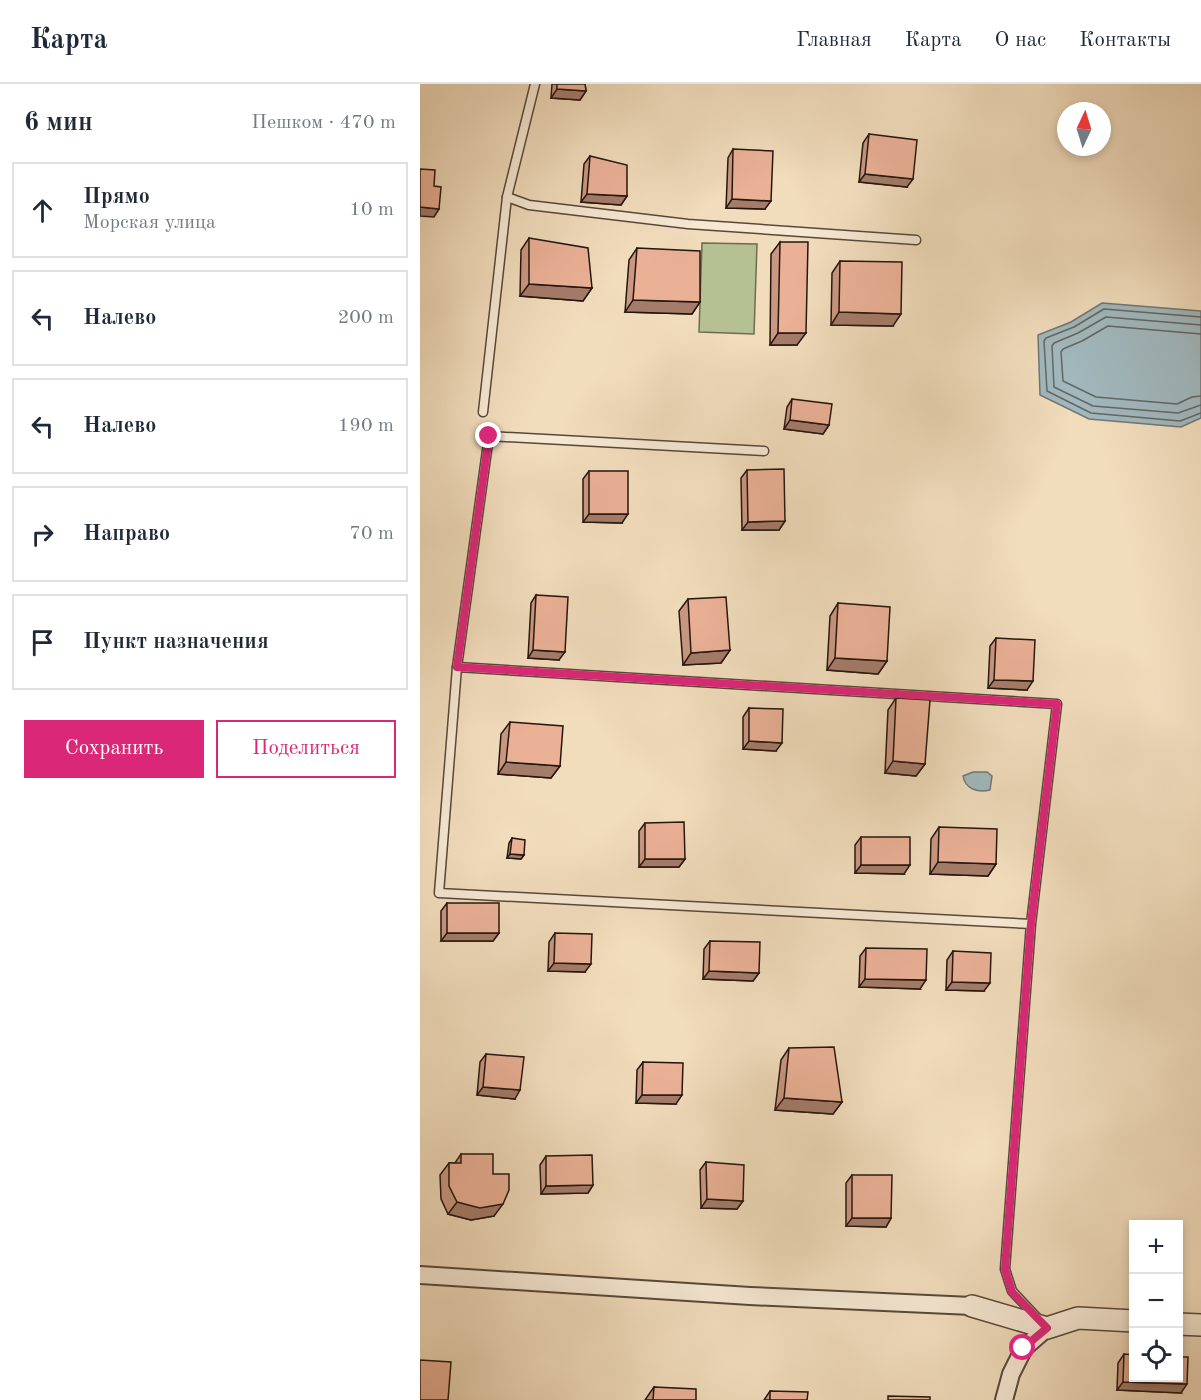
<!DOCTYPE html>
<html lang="ru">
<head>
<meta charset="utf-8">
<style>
  :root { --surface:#fff; --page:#f2f2f3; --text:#1f2937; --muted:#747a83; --line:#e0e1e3; --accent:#db2777 }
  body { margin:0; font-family:"Old Standard TT",serif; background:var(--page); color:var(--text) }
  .controls { position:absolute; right:18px; bottom:18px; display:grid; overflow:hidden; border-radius:0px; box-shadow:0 3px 9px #0003 }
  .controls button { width:54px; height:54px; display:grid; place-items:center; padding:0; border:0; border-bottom:2px solid var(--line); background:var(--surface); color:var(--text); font:30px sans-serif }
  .compass { position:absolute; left:637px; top:18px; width:54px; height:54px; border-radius:50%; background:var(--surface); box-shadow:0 3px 9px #0003; rotate:4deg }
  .stop { position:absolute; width:18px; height:18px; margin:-14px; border:4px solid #db2777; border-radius:50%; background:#fff }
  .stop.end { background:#db2777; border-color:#fff; box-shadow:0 2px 6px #0008 }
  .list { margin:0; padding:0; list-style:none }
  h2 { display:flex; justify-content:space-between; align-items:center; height:78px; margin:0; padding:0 24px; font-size:26px }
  h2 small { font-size:20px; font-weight:400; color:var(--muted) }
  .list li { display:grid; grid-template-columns:39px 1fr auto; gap:18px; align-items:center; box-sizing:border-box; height:96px; margin:0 12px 12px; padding:0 12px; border:2px solid var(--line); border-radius:0px }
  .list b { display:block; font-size:22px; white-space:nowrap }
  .list p { margin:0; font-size:20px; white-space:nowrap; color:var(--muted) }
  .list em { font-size:20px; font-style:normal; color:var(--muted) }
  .actions { display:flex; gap:12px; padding:18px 24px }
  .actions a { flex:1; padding:14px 0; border:2px solid var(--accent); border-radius:0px; text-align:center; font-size:21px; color:var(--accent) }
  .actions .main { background:var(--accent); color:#fff }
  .icon { flex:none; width:33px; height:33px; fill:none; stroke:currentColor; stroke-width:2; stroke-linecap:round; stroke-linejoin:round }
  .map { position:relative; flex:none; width:781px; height:1316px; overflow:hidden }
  header { display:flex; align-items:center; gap:36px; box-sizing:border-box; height:84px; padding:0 30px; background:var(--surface); border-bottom:2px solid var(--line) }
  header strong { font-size:28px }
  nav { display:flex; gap:33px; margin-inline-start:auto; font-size:21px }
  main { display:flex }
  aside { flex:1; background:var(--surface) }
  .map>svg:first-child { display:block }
  .green { fill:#b6c193; stroke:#6e6c50; stroke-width:1.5 }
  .water { fill:#a1b8bd; stroke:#6f7777; stroke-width:1.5 }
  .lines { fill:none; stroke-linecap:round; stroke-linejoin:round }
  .shore { stroke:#636765; stroke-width:1.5 }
  .service-casing { stroke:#584839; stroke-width:11 }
  .minor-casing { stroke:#584839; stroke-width:20 }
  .tertiary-casing { stroke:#584839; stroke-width:24 }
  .service { stroke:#f6e8d3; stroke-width:8 }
  .minor { stroke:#f6e8d3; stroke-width:16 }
  .tertiary { stroke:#f6e8d3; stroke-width:21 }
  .wall { fill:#ca9882; stroke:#25160d; stroke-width:1.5 }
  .shaded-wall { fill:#a47c6a; stroke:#25160d; stroke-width:1.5 }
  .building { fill:#ebb197; stroke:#25160d; stroke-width:1.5 }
  .route { stroke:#db2777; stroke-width:8 }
</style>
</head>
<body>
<header>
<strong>Карта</strong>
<nav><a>Главная</a><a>Карта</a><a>О нас</a><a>Контакты</a></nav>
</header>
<main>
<aside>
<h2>6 мин<small>Пешком · 470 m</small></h2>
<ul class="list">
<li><svg class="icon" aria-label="ahead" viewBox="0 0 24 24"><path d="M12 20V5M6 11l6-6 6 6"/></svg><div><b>Прямо</b><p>Морская улица</p></div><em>10 m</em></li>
<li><svg class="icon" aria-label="left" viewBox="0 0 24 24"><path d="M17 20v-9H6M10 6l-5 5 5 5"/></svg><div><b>Налево</b></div><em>200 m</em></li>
<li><svg class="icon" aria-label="left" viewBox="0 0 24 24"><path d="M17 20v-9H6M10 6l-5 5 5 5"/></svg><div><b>Налево</b></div><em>190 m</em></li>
<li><svg class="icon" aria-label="right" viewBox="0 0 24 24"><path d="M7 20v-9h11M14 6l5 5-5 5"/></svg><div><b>Направо</b></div><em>70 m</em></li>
<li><svg class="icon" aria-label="arrive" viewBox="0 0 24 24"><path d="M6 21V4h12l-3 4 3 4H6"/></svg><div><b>Пункт назначения</b></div></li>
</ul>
<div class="actions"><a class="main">Сохранить</a><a>Поделиться</a></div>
</aside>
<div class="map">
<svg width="781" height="1316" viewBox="0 0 781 1316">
  <rect width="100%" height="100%" fill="#f1dcbc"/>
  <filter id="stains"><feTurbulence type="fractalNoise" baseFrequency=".00333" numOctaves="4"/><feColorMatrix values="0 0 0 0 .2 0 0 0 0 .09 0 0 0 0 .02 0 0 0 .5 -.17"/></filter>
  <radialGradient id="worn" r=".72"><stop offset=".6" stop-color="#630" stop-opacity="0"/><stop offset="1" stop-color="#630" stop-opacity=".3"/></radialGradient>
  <!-- green -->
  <polygon class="green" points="282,159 337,160 334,250 279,248"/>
  <!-- water -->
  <g class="water">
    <polygon points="682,219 781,227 781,334 761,343 669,335 620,311 618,251 651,238"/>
    <path d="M 553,688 L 567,688 L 572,692 L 570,706 C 558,709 545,705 543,692 Z"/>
  </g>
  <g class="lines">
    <!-- shore -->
    <g class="shore">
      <polyline points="781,233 684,225 654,243 626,254 624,257 627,307 671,329 760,337 781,329"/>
      <polyline points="781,241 686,233 658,249 634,259 632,262 634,303 673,322 758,329 781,321"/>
      <polyline points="781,250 688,242 662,257 643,265 641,268 643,297 676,313 757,320 772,313 781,312"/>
    </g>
    <!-- service casing -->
    <g class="service-casing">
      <g id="service">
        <polyline points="87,113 109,121 268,140 496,156"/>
        <polyline points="63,328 87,113 115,0"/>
        <polyline points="37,583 69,352 344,367"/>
        <polyline points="611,840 19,809 37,583 637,620 611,840 585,1185 592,1207 620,1237"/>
      </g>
    </g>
    <!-- minor casing -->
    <g class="minor-casing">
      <g id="minor">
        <polyline points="0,1191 330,1212 552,1222"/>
        <polyline points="584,1316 591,1290 604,1264 627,1244"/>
      </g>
    </g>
    <!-- tertiary casing -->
    <g class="tertiary-casing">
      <g id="tertiary">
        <polyline points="552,1222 627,1244 658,1234 714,1237"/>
        <polyline points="758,1240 781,1241"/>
      </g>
    </g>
    <!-- service -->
    <use href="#service" class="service"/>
    <!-- minor -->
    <use href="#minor" class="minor"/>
    <!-- tertiary -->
    <use href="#tertiary" class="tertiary"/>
  </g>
  <!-- wall -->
  <g class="wall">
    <polygon points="132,0 165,0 166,7 160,16 131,14"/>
    <polygon points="449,50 487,103 439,98 443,59"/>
    <polygon points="313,65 345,125 306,124 308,74"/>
    <polygon points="170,72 207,112 201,121 161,118 164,80"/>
    <polygon points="109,154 172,204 163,217 100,212 101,166"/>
    <polygon points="360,158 377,261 350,261 351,170"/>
    <polygon points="217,164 280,218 272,230 205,228 209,176"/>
    <polygon points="420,177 473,242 411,241 412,189"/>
    <polygon points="372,315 409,341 403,350 364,345 367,323"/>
    <polygon points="327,386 365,437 359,446 322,446 321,394"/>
    <polygon points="169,387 202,439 163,438 163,395"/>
    <polygon points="116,511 139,576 108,574 111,519"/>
    <polygon points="268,515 310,566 301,579 263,581 259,527"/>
    <polygon points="418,519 467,577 458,590 407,586 410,532"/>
    <polygon points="576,554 607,606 568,604 570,562"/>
    <polygon points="476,614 505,680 496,692 465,689 468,626"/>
    <polygon points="329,624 356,667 323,665 323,633"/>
    <polygon points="90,638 140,682 131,694 78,690 81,650"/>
    <polygon points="225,739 265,775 259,783 219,783 219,747"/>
    <polygon points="519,743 576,780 568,792 510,790 511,755"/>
    <polygon points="441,753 484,790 435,789 435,761"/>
    <polygon points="92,754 104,771 101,775 87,774 89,759"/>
    <polygon points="27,819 79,849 73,857 21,857 21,827"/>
    <polygon points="135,849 165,888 128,887 129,858"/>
    <polygon points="290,857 339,889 333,897 283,895 284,865"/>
    <polygon points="446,864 500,905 439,903 440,872"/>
    <polygon points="533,867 564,907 526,906 527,876"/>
    <polygon points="369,964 422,1018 413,1030 355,1026 361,976"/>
    <polygon points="66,970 95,1015 57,1011 60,978"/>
    <polygon points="223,978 256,1020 216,1019 217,986"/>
    <polygon points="41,1070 74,1132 51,1136 28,1130 21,1115 20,1091 29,1079 35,1079"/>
    <polygon points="126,1072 173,1101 168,1109 121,1110 120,1081"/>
    <polygon points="286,1078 323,1117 317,1125 281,1124 280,1086"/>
    <polygon points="432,1091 471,1134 466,1143 426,1142 426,1099"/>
    <polygon points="704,1270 761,1309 697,1306 698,1279"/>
    <polygon points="234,1303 276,1316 225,1316"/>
    <polygon points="350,1307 387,1316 344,1316"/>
  </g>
  <!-- shaded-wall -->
  <g class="shaded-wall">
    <polygon points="137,5 166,7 160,16 131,14"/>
    <polygon points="445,90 493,95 487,103 439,98"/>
    <polygon points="167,110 207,112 201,121 161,118"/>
    <polygon points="312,115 351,117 345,125 306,124"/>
    <polygon points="0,123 19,125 14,133 0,132"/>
    <polygon points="109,200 172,204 163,217 100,212"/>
    <polygon points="213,216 280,218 272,230 205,228"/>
    <polygon points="419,228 481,230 473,242 411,241"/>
    <polygon points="358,249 386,249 377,261 350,261"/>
    <polygon points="370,336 409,341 403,350 364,345"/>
    <polygon points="169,430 208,430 202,439 163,438"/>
    <polygon points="365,437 359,446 322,446 328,438"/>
    <polygon points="113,566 145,568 139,576 108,574"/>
    <polygon points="310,566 301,579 263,581 271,569"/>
    <polygon points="415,574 467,577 458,590 407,586"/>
    <polygon points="574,596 613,597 607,606 568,604"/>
    <polygon points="329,657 362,659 356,667 323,665"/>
    <polygon points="473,677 505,680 496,692 465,689"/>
    <polygon points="86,678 140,682 131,694 78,690"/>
    <polygon points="90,770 104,771 101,775 87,774"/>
    <polygon points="225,775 265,775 259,783 219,783"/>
    <polygon points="518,778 576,780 568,792 510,790"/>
    <polygon points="441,781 490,781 484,790 435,789"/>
    <polygon points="27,849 79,849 73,857 21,857"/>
    <polygon points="134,879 171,880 165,888 128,887"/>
    <polygon points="289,887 339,889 333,897 283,895"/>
    <polygon points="445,895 506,896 500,905 439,903"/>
    <polygon points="532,898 570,899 564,907 526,906"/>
    <polygon points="63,1003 100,1006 95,1015 57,1011"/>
    <polygon points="222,1011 262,1011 256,1020 216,1019"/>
    <polygon points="364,1014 422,1018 413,1030 355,1026"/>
    <polygon points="173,1101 168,1109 121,1110 126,1102"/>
    <polygon points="287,1115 323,1117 317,1125 281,1124"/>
    <polygon points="37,1118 83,1120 74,1132 51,1136 28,1130"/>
    <polygon points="432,1134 471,1134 466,1143 426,1142"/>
    <polygon points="703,1298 767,1300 761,1309 697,1306"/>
  </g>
  <!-- building -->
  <g class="building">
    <polygon points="137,0 165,0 166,7 137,5"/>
    <polygon points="449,50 497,56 493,95 445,90"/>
    <polygon points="313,65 353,67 351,117 312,115"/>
    <polygon points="170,72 207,81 207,112 167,110"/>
    <polygon points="0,85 15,86 14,102 21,103 19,125 0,123"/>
    <polygon points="109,154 168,164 172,204 109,200"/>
    <polygon points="360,158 388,158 386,249 358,249"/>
    <polygon points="217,164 280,167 280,218 213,216"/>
    <polygon points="420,177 482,178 481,230 419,228"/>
    <polygon points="372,315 412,320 409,341 370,336"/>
    <polygon points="364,385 365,437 328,438 327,386"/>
    <rect x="169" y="387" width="39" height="43"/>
    <polygon points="116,511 148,513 145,568 113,566"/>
    <polygon points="306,513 310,566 271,569 268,515"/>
    <polygon points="418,519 470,523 467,577 415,574"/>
    <polygon points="576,554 615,556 613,597 574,596"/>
    <polygon points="476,614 510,616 505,680 473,677"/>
    <polygon points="329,624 363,625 362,659 329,657"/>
    <polygon points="90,638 143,642 140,682 86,678"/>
    <polygon points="264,738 265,775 225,775 225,739"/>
    <polygon points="519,743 577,745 576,780 518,778"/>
    <rect x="441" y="753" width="49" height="28"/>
    <polygon points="92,754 105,756 104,771 90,770"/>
    <rect x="27" y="819" width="52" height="30"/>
    <polygon points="135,849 172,850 171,880 134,879"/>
    <polygon points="290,857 340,858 339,889 289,887"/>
    <polygon points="446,864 507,865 506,896 445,895"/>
    <polygon points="533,867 571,869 570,899 532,898"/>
    <polygon points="414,963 422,1018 364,1014 369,964"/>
    <polygon points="66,970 104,973 100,1006 63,1003"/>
    <polygon points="223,978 263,979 262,1011 222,1011"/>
    <polygon points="41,1070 73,1070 73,1090 89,1090 89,1106 83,1120 60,1124 37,1118 29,1102 29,1079 41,1079"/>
    <polygon points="172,1071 173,1101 126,1102 126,1072"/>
    <polygon points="286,1078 324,1081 323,1117 287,1115"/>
    <polygon points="432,1091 472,1091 471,1134 432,1134"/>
    <polygon points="704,1270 714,1271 714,1293 759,1293 759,1273 768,1273 767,1300 703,1298"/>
    <polygon points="0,1276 31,1278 28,1316 0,1316"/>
    <polygon points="234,1303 276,1305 276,1316 233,1316"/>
    <polygon points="350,1307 388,1308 387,1316 350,1316"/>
    <polygon points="468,1312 510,1313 510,1316 468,1316"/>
  </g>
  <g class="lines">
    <!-- route -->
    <polyline class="route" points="69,352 37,583 637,620 611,840 585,1185 592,1208 627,1244 603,1264"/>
  </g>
  <rect width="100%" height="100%" filter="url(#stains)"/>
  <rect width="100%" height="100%" fill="url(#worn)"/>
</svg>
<div class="controls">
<button>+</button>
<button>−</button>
<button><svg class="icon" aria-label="locate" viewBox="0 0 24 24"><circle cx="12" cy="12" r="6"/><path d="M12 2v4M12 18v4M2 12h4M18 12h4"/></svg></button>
</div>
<svg class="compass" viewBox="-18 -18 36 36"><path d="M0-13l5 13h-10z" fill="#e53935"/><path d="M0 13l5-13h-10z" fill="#747a83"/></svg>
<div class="stop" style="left:603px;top:1264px"></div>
<div class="stop end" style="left:69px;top:352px"></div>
</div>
</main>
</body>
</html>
